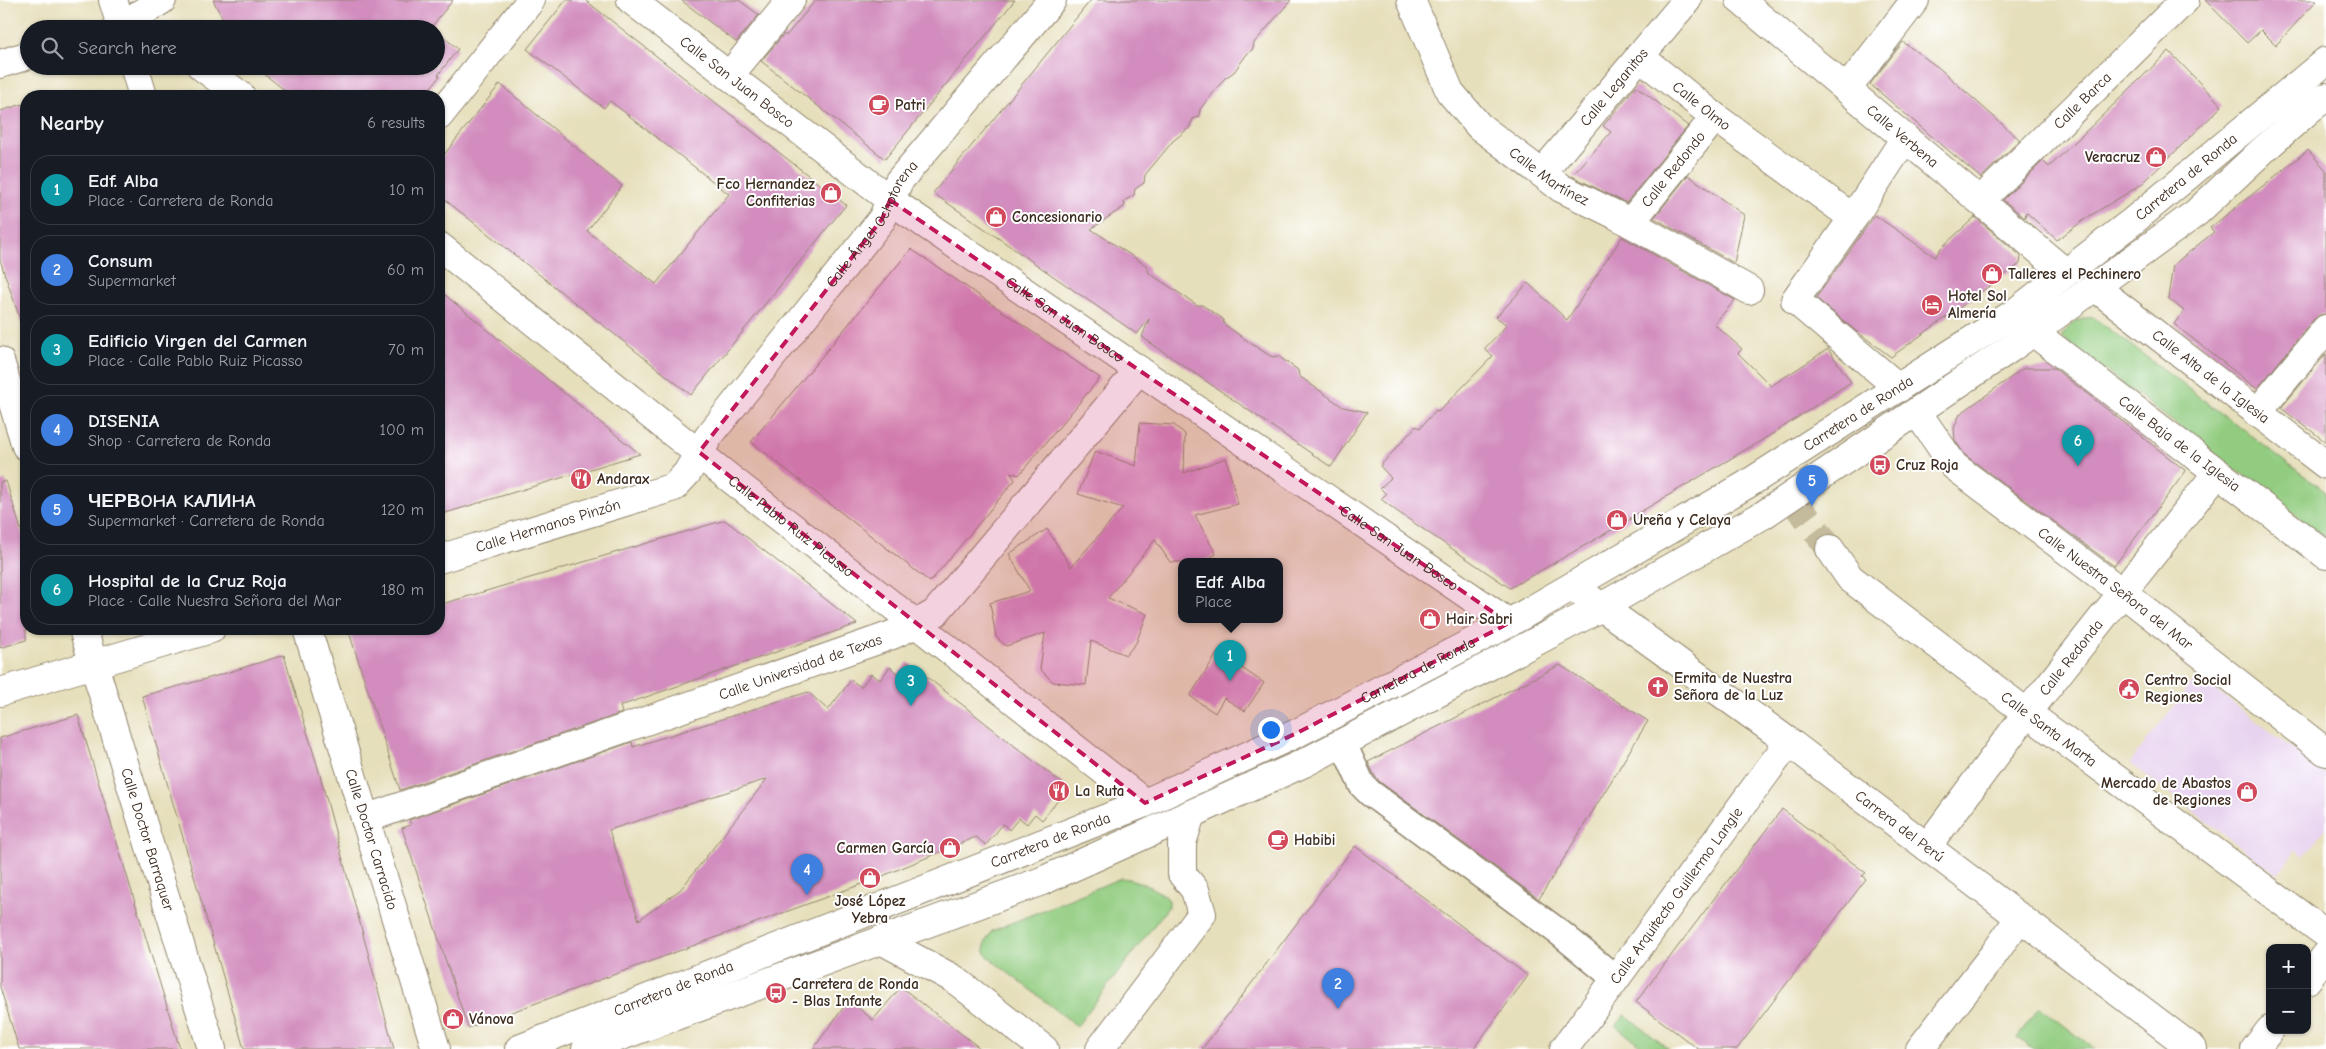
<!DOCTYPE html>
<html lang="en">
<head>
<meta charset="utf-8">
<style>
  :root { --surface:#171b24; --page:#20242c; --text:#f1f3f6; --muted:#9ea1a6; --line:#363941; --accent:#d1495b }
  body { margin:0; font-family:"Comic Neue",sans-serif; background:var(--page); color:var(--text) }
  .controls { position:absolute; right:15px; bottom:15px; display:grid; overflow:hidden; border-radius:10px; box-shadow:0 1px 4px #0004 }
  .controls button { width:45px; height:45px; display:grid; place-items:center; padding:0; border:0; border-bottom:1px solid var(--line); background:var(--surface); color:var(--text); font:25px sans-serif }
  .you { position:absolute; left:1270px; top:729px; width:18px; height:18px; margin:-12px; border:4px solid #fff; border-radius:50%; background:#1a73e8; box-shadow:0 0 0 8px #1a73e833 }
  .badge { display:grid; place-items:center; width:32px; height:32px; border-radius:50%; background:var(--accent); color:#fff; font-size:16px; font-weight:700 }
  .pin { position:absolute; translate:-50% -41px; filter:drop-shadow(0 1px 2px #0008) }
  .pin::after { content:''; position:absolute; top:26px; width:18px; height:15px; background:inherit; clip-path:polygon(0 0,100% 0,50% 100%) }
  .popup { position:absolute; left:1178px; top:558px; width:105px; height:65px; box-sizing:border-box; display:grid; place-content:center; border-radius:10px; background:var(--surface); filter:drop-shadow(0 1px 4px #0005); font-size:16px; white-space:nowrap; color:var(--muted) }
  .popup b { font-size:19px; color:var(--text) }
  .popup::after { content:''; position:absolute; left:50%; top:100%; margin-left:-10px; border:10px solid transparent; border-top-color:var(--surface) }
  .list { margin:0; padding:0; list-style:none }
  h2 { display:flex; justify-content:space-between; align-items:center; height:65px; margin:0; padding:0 20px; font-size:21px }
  h2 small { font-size:16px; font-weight:400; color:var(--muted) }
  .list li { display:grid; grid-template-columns:32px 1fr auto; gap:15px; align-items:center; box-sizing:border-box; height:70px; margin:0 10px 10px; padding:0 10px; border:1px solid var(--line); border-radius:20px }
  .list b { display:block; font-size:19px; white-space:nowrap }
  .list p { margin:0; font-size:16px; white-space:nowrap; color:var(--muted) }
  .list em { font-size:16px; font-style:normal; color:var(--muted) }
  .icon { flex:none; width:28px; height:28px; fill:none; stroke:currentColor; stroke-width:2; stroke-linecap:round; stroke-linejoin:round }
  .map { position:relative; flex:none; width:2326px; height:1049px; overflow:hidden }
  .search { position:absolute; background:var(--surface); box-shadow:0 1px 4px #0004; left:20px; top:20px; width:425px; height:55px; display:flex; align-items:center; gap:12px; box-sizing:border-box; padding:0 18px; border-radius:28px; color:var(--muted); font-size:19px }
  .panel { position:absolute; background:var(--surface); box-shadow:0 1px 4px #0004; left:20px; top:90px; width:425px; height:545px; border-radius:20px }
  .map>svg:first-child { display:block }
  .built { fill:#e7d2ef }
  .green { fill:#92cc80; stroke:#667b4f }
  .building { fill:#d28cbe; fill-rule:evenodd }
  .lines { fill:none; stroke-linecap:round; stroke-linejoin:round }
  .minor-tunnel { stroke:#c4bb9c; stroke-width:28; stroke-dasharray:28 14; stroke-linecap:butt }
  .pedestrian-casing { stroke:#90846c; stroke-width:29 }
  .minor-casing { stroke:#90846c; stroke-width:30 }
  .tertiary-casing { stroke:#90846c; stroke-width:30 }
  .primary-casing { stroke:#90846c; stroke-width:30 }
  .pedestrian { stroke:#fff; stroke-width:26 }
  .minor { stroke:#fff; stroke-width:28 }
  .tertiary { stroke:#fff; stroke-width:28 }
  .primary { stroke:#fff; stroke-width:28 }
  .marked { fill:#c2185b; fill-opacity:0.2; stroke:#c2185b; stroke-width:4; stroke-dasharray:10 6; stroke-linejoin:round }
  .labels { text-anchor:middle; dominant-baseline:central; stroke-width:4; stroke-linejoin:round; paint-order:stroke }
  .street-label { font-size:15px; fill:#3b2a1e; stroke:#fff }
  .poi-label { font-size:15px; font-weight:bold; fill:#3b2a1e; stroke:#fff; text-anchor:start }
</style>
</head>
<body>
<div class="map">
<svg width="2326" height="1049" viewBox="0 0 2326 1049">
  <rect width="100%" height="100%" fill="#fff"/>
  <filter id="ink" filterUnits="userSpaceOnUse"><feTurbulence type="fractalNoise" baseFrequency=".02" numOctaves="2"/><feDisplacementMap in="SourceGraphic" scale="10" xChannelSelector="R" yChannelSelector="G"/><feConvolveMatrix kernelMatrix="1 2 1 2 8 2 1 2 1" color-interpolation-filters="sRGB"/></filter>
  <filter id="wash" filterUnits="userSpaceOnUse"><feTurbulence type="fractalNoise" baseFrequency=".0096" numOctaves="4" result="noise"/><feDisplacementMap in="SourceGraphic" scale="20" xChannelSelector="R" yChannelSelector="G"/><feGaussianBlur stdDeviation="1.12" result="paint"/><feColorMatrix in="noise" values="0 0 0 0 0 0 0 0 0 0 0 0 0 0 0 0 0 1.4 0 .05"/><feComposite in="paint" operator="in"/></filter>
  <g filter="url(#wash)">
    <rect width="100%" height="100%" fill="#e6dfbb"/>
    <!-- built -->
    <polygon class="built" points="2197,676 2326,774 2326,828 2304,856 2296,850 2277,875 2130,763"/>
    <!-- green -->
    <g class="green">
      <path d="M 2093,317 L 2326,492 L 2326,538 L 2061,337 C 2070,323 2078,319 2093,317 Z"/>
      <path d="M 1121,878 C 1140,880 1155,888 1169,900 L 1169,906 L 1077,1026 L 989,958 L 984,950 L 986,941 L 992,931 Z"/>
      <polygon points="2040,1007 2095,1049 2033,1049 2017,1037"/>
      <polygon points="1625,1015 1669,1049 1645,1049 1616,1026"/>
    </g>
    <g id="blocks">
      <!-- building -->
      <g class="building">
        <polygon points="213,0 453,0 432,26 434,29 228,29"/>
        <polygon points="566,0 585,0 846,205 691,395 439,195 439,161 500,84 622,186 587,231 656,284 729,194 610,101 604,108 527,49"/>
        <polygon points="681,0 739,0 759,15 736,42"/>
        <polygon points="816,0 1015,0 885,159 761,61 784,34 786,36"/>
        <polygon points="1091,0 1291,0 1254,43 1253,49 1247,54 1234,72 1225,78 1200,109 1199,117 1193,119 1189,128 1173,141 1145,175 1144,183 1135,189 1134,195 1124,201 1125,206 1091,229 1147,266 1149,273 1197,305 1202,305 1223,319 1224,324 1253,345 1272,357 1278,356 1298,370 1299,376 1343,407 1367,412 1331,467 1142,337 1149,319 1137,334 933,193"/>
        <polygon points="2205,0 2317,0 2276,45 2261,30 2247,43"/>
        <polygon points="436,30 458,49 438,75 440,76 424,96 292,96 254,66 436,66"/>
        <polygon points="1903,42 1939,68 2020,140 1981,178 1870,84"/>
        <polygon points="2169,51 2222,106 2142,184 2088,217 2057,240 2026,212 2025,218 2003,200 2043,161 2049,167"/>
        <polygon points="1636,86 1688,126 1626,203 1572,176 1611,132 1603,126"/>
        <polygon points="26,103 26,324 22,325 0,260 0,111"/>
        <polygon points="2308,150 2326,170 2326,314 2320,315 2314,319 2257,389 2174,324 2184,311 2168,298 2173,265 2214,232 2210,228"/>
        <polygon points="1688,175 1744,215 1734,263 1654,218"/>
        <polygon points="1875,215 1935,257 1941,248 1975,217 2021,256 2020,264 1891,357 1856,331 1816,298"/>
        <polygon points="1622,237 1735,300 1714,324 1742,349 1738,353 1771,386 1828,349 1851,382 1774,433 1630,518 1631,519 1510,588 1395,510 1381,499 1386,494 1380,488 1391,478 1380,466 1416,426 1420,428 1436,410 1438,412 1493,356 1484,349 1507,325 1496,317 1528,283 1567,320"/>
        <polygon points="911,249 1100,378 1019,475 1010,472 1015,480 930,582 751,442"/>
        <polygon points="439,290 601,423 640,454 439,515"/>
        <polygon points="2326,354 2326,442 2281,408"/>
        <polygon points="2024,368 2054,368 2186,471 2114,566 1965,455 1955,440 1954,428 1960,414"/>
        <polygon points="1140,423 1174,425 1185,434 1184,473 1226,458 1238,504 1195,515 1216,554 1203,562 1170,562 1155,540 1108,598 1147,614 1136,643 1126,655 1091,641 1086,685 1053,682 1040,669 1045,633 1006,646 996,637 990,603 1030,591 1009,554 1047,529 1071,567 1123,508 1078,494 1095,451 1136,466"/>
        <polygon points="6,481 26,546 26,640 0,648 0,482"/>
        <polygon points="725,520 857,624 620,706 622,713 400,790 348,629 439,629 439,605"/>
        <polygon points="1218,652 1264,683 1245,711 1224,698 1215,713 1190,696"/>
        <polygon points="284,655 318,768 394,1049 244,1049 142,696 213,677"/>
        <path d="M 908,662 L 1068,788 L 1042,820 L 1035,814 L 1027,824 L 1019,818 L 1009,830 L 1003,824 L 986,845 L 976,837 L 873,880 L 468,1028 L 402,828 L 411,825 L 409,820 L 632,742 L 633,747 L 808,692 L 828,710 L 851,680 L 861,687 L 871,674 L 880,680 L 890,667 L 898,674 ZM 767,779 L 681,889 L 639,920 L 609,830 Z"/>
        <polygon points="1560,665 1648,721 1539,899 1380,782 1375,776 1368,762"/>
        <polygon points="78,715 138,912 180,1049 19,1049 0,987 0,738"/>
        <polygon points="1782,809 1866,873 1862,876 1866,879 1737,1049 1698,1049 1636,1002"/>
        <polygon points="1355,846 1528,976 1473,1049 1202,1049"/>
        <polygon points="901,987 981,1049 813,1049 849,1000 873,1020"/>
      </g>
    </g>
  </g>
  <g filter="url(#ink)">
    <use href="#blocks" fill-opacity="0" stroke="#90846c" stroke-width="1"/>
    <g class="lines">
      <!-- minor-tunnel -->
      <polyline class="minor-tunnel" points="1791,497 1830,549"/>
      <!-- pedestrian casing -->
      <g class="pedestrian-casing">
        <polyline id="pedestrian" points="1343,743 1362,785 1370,793 1560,933 1616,979"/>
      </g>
      <!-- minor casing -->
      <g class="minor-casing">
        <g id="minor">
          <path id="s1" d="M 1411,0 L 1450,92 L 1479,126 L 1561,188 L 1616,215 L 1749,290"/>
          <path id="s2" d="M 1740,0 L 2066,273"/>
          <path id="s3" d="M 1639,56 L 1715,117 L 1853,218"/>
          <polyline points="201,66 241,96"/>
          <polyline points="729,76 791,0"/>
          <polyline points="1847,89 1915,0"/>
          <polyline points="439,116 531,0"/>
          <path id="s4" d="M 1542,173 L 1687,0"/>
          <path id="s5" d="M 1981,200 L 2185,0"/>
          <path id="s6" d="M 1630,223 L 1715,117"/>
          <path id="s7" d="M 439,246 L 722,472 L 1145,803"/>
          <polyline points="0,361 26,446"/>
          <polyline points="1899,388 1795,300 1853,218 1905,138"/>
          <path id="s8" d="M 1917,412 L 1954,466 L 2123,593 L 2326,752"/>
          <polyline points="2257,413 2326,329"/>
          <path id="s9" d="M 1830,549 L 1850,578 L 2027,713 L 2326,934"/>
          <path id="s10" d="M 83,629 L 212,1049"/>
          <path id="s11" d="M 365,819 L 892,635 L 916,624 L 935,613 L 1139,370"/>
          <path id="s12" d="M 1927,847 L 2027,713 L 2217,473"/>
          <polyline points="881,940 954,979 1044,1049"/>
          <polyline points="2307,980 2326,955"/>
          <polyline points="1100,1049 1202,914 1195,890 1182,874 1182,843 1191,814"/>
          <path id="s13" d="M 1564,1049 C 1640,947 1713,843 1789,742"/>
          <polyline points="1920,1049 1994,954 2020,917"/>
          <polyline points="2255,1049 2270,1030"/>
        </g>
      </g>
      <!-- tertiary casing -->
      <g class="tertiary-casing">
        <g id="tertiary">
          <polyline points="113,0 122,29"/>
          <path id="s14" d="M 631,0 L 890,200 L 1509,623"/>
          <polyline points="116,29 162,0"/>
          <polyline points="0,64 29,55"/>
          <polyline points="134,66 143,96"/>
          <path id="s15" d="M 2096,288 L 2326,465"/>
          <path id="s16" d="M 2033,332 L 2326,555"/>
          <path id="s17" d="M 439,559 L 674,487 L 687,473 L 709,436 L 882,219 L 899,181 L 1052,0"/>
          <path id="s18" d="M 1574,587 L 1789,742 L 2193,1049"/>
          <path id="s19" d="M 307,629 L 436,1049"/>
          <polyline points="0,692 211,629"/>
        </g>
      </g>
      <!-- primary casing -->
      <g class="primary-casing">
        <g id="primary">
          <path id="s20" d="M 519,1049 L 1145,803 L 1297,733 L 1509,623 L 1746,485 L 2013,314 L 2133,221 L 2326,61"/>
          <polyline points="586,1049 1042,881 1304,763 1594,611 1763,515 2011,348 2196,213 2262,151 2311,108 2326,97"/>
        </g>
      </g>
      <!-- pedestrian -->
      <use href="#pedestrian" class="pedestrian"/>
      <!-- minor -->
      <use href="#minor" class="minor"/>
      <!-- tertiary -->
      <use href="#tertiary" class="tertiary"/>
      <!-- primary -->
      <use href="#primary" class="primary"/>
    </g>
  </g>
  <!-- marked area -->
  <path class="marked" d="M 890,200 L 1509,623 L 1297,733 L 1145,803 L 699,452 L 882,219 Z"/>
  <!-- icons -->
  <defs>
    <g id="cafe-disc" transform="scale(1.125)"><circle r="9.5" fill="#d1495b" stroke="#fff"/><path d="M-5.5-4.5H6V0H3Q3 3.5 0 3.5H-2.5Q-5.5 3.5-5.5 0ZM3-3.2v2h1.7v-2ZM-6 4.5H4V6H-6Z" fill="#fff"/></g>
    <g id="shop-disc" transform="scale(1.125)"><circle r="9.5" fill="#d1495b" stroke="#fff"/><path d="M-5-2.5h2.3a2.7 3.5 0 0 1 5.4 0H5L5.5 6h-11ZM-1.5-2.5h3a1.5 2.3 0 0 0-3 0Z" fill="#fff"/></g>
    <g id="hotel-disc" transform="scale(1.125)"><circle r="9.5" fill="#d1495b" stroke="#fff"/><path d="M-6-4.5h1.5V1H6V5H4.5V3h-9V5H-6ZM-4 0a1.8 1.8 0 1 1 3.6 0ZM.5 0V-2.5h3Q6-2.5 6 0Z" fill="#fff"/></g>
    <g id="bus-disc" transform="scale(1.125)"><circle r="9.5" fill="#d1495b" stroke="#fff"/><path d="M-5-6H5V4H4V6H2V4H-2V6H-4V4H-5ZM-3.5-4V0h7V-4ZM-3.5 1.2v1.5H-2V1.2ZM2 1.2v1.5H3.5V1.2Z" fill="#fff"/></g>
    <g id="restaurant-disc" transform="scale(1.125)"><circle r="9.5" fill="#d1495b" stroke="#fff"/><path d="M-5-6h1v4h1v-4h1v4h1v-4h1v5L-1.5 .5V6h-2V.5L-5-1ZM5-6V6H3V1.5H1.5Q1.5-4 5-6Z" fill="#fff"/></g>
    <g id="church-disc" transform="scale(1.125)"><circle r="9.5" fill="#d1495b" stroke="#fff"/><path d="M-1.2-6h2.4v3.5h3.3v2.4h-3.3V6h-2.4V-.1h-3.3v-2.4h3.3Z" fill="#fff"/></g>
    <g id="civic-disc" transform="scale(1.125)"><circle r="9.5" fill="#d1495b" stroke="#fff"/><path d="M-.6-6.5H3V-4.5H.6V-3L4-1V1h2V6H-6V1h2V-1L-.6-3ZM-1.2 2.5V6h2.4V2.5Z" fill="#fff"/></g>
  </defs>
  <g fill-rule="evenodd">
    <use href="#cafe-disc" x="879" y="105"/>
    <use href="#shop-disc" x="2156" y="157"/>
    <use href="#shop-disc" x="831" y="193"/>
    <use href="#shop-disc" x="996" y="217"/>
    <use href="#shop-disc" x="1992" y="274"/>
    <use href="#hotel-disc" x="1932" y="305"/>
    <use href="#bus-disc" x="1880" y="465"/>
    <use href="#restaurant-disc" x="581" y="479"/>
    <use href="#shop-disc" x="1617" y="520"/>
    <use href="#shop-disc" x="1430" y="619"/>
    <use href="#church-disc" x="1658" y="687"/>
    <use href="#civic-disc" x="2129" y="689"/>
    <use href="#restaurant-disc" x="1059" y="791"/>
    <use href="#shop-disc" x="2247" y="792"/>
    <use href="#cafe-disc" x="1278" y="840"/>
    <use href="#shop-disc" x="950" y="848"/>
    <use href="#shop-disc" x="870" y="878"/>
    <use href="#bus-disc" x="776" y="993"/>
    <use href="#shop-disc" x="453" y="1019"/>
  </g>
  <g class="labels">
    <!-- street labels -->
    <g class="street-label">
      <text stroke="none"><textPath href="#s14" startOffset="134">Calle San Juan Bosco</textPath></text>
      <text stroke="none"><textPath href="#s4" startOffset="112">Calle Leganitos</textPath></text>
      <text stroke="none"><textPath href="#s5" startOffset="142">Calle Barca</textPath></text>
      <text stroke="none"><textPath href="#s3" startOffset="80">Calle Olmo</textPath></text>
      <text stroke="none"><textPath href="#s2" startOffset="212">Calle Verbena</textPath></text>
      <text stroke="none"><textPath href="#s6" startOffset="69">Calle Redondo</textPath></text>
      <text stroke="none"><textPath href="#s1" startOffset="231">Calle Martínez</textPath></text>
      <text stroke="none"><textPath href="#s20" startOffset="1891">Carretera de Ronda</textPath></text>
      <text stroke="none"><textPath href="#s17" startOffset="576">Calle Ángel Ochotorena</textPath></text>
      <text stroke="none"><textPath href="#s14" startOffset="539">Calle San Juan Bosco</textPath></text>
      <text stroke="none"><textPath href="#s15" startOffset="145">Calle Alta de la Iglesia</textPath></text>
      <text stroke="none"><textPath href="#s20" startOffset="1486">Carretera de Ronda</textPath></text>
      <text stroke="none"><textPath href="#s16" startOffset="184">Calle Baja de la Iglesia</textPath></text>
      <text stroke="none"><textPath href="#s17" startOffset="114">Calle Hermanos Pinzón</textPath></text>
      <text stroke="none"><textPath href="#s7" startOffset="450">Calle Pablo Ruiz Picasso</textPath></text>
      <text stroke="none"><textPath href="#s14" startOffset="944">Calle San Juan Bosco</textPath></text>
      <text stroke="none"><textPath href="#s8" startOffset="268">Calle Nuestra Señora del Mar</textPath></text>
      <text stroke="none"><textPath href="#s12" startOffset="238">Calle Redonda</textPath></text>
      <text stroke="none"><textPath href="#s11" startOffset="461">Calle Universidad de Texas</textPath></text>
      <text stroke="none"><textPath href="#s20" startOffset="976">Carretera de Ronda</textPath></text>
      <text stroke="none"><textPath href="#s9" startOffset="285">Calle Santa Marta</textPath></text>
      <text stroke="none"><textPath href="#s18" startOffset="404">Carrera del Perú</textPath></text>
      <text stroke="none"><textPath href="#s10" startOffset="220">Calle Doctor Barraquer</textPath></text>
      <text stroke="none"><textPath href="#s19" startOffset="220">Calle Doctor Carracido</textPath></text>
      <text stroke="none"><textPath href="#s20" startOffset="571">Carretera de Ronda</textPath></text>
      <text stroke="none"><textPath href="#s13" startOffset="190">Calle Arquitecto Guillermo Langle</textPath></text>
      <text stroke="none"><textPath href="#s20" startOffset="166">Carretera de Ronda</textPath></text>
    </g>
    <!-- poi labels -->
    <g class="poi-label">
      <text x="895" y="105">Patri</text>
      <text x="2140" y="157" text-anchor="end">Veracruz</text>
      <text x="815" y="184" text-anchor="end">Fco Hernandez<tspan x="815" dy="17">Confiterias</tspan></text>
      <text x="1012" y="217">Concesionario</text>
      <text x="2008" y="274">Talleres el Pechinero</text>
      <text x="1948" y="296">Hotel Sol<tspan x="1948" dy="17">Almería</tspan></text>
      <text x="1896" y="465">Cruz Roja</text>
      <text x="597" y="479">Andarax</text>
      <text x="1633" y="520">Ureña y Celaya</text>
      <text x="1446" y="619">Hair Sabri</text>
      <text x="1674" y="678">Ermita de Nuestra<tspan x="1674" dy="17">Señora de la Luz</tspan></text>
      <text x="2145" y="680">Centro Social<tspan x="2145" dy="17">Regiones</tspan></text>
      <text x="2231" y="783" text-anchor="end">Mercado de Abastos<tspan x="2231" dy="17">de Regiones</tspan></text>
      <text x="1075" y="791">La Ruta</text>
      <text x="1294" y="840">Habibi</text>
      <text x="934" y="848" text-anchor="end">Carmen García</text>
      <text x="870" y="901" text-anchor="middle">José López<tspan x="870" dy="17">Yebra</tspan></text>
      <text x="792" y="984">Carretera de Ronda<tspan x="792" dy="17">- Blas Infante</tspan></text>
      <text x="469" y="1019">Vánova</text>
    </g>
  </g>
</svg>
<div class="controls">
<button>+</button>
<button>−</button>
</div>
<div class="you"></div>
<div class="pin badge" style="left:1230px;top:681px;background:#0f9aa8">1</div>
<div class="popup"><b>Edf. Alba</b>Place</div>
<div class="pin badge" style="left:1338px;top:1009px;background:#3f7fe0">2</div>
<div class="pin badge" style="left:911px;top:706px;background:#0f9aa8">3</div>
<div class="pin badge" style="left:807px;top:895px;background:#3f7fe0">4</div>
<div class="pin badge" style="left:1812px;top:506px;background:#3f7fe0">5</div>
<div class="pin badge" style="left:2078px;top:466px;background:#0f9aa8">6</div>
<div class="search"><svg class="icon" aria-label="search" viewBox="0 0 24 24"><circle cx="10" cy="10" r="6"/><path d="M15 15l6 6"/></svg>Search here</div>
<section class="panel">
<h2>Nearby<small>6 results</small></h2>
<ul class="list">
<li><span class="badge" style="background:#0f9aa8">1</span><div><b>Edf. Alba</b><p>Place · Carretera de Ronda</p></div><em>10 m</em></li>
<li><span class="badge" style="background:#3f7fe0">2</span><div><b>Consum</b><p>Supermarket</p></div><em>60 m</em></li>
<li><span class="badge" style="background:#0f9aa8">3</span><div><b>Edificio Virgen del Carmen</b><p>Place · Calle Pablo Ruiz Picasso</p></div><em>70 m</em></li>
<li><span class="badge" style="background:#3f7fe0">4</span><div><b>DISENIA</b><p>Shop · Carretera de Ronda</p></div><em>100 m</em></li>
<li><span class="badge" style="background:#3f7fe0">5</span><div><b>ЧЕРВOHA KAЛИHA</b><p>Supermarket · Carretera de Ronda</p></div><em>120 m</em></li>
<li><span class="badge" style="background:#0f9aa8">6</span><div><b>Hospital de la Cruz Roja</b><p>Place · Calle Nuestra Señora del Mar</p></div><em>180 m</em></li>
</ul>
</section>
</div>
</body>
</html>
